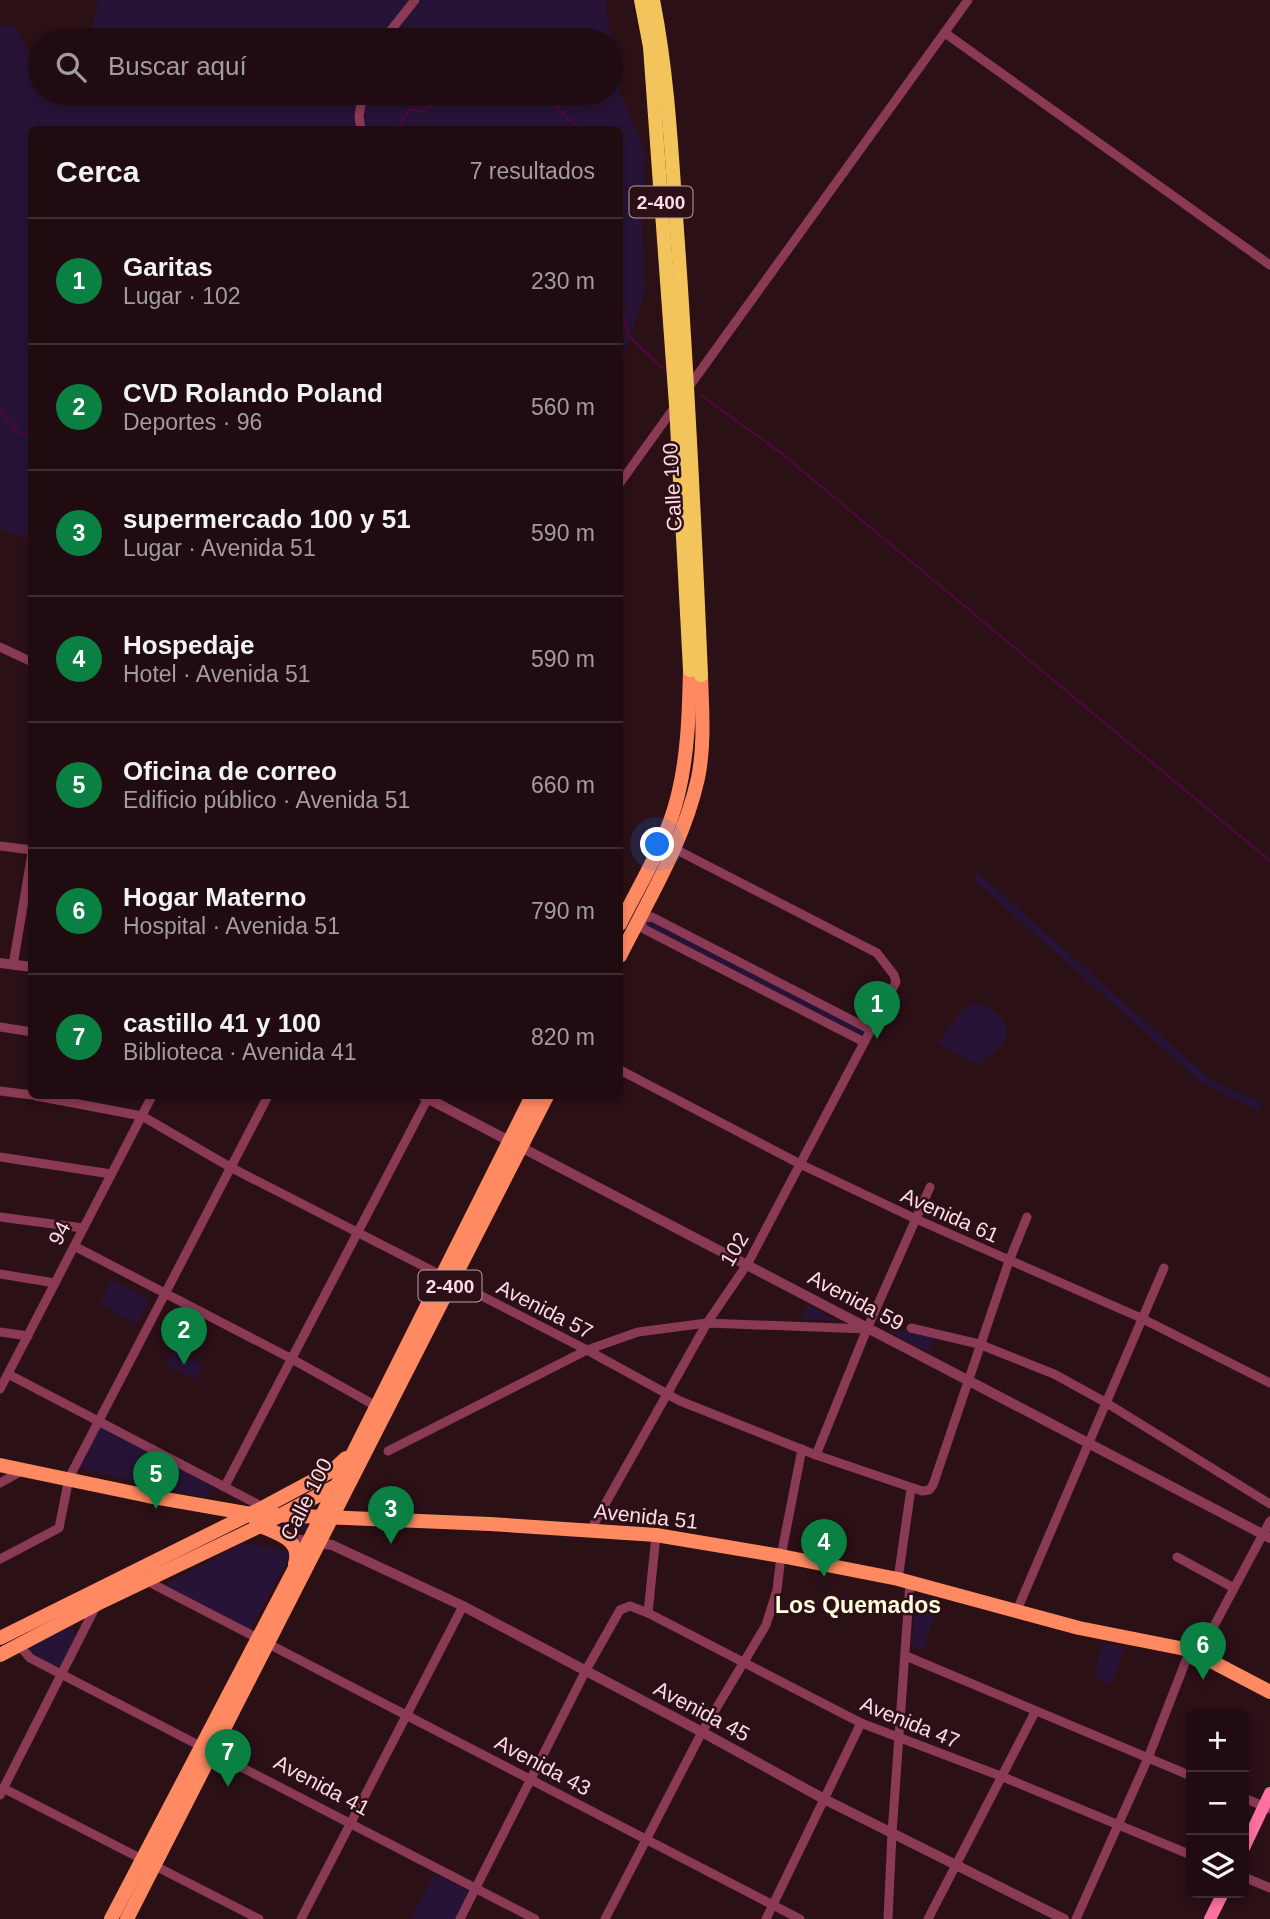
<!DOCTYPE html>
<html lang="es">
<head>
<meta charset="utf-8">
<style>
  :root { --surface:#200c10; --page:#281519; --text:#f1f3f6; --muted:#a29b9f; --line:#3d2c30; --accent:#0b8043 }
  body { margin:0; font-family:Helvetica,sans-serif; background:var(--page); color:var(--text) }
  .controls { position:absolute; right:21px; bottom:21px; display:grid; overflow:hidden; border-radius:10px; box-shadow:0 4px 10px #0003 }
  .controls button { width:63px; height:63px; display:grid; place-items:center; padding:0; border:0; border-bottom:2px solid var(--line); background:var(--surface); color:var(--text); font:35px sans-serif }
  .you { position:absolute; left:658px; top:845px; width:24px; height:24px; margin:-18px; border:5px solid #fff; border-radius:50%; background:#1a73e8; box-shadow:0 0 0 10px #1a73e833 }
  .badge { display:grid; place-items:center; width:46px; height:46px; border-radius:50%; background:var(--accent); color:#fff; font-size:23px; font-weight:700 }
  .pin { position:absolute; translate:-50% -58px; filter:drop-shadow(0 2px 4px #0008) }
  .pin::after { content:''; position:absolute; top:37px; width:24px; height:21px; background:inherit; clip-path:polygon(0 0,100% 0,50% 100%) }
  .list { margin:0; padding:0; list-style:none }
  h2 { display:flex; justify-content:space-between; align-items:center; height:91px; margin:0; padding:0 28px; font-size:30px }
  h2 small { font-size:23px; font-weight:400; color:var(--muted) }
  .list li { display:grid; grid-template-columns:46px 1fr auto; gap:21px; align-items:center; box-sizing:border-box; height:126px; padding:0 28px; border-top:2px solid var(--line) }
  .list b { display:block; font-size:26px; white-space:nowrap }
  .list p { margin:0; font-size:23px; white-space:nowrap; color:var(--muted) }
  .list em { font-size:23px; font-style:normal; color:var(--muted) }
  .icon { flex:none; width:38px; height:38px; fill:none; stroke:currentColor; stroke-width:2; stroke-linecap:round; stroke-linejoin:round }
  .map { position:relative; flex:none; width:1270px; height:1919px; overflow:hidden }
  .search { position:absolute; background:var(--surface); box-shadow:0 4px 10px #0003; left:28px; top:28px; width:595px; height:77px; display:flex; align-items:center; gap:18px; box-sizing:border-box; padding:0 24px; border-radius:38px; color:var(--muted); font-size:26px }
  .panel { position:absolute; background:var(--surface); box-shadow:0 4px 10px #0003; left:28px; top:126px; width:595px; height:973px; border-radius:10px }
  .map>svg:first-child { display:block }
  .green { fill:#271335 }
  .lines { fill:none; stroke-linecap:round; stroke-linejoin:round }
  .stream { stroke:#4a0a39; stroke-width:2.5 }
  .minor { stroke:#8b3a55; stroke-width:9 }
  .tertiary { stroke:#8b3a55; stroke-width:10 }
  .secondary { stroke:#ff71a2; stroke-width:12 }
  .primary { stroke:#ff8a61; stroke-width:14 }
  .trunk { stroke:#f2c45b; stroke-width:14 }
  .labels { text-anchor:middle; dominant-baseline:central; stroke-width:5; stroke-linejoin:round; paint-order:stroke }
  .shield { fill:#2b1016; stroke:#bf9da6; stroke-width:2 }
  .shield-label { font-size:19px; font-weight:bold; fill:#ffdae4 }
  .street-label { font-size:21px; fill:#ffdae4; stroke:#2b1016 }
  .neighbourhood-label { font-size:23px; font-weight:bold; fill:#ffffdc; stroke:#2b1016 }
</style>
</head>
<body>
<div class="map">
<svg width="1270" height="1919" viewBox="0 0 1270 1919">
  <rect width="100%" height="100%" fill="#2b1016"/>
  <!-- green -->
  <g class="green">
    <polygon points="98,0 605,0 620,94 645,150 642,224 645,291 620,369 620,130 32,130 31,539 0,529 0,25 15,26 40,73 40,93 611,93 611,40 89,40"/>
    <polygon points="976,871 1210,1079 1261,1103 1260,1111 1203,1084 974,880"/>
    <polygon points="651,920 867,1031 864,1038 646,927 643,921"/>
    <path d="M 972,1004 C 990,1003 1014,1021 1004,1041 C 999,1050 986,1058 978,1065 L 938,1043 L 962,1010 Z"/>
    <polygon points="111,1279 150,1300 136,1324 100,1304"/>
    <polygon points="808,1305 837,1321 800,1319"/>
    <polygon points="885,1329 937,1336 928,1352"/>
    <polygon points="174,1350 203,1365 195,1380 166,1365"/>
    <polygon points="100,1421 216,1480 206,1498 75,1467"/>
    <polygon points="299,1521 308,1524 307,1531 281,1530 273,1522"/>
    <polygon points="243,1543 285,1550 290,1553 290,1556 250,1630 164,1585"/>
    <polygon points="915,1595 939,1601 923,1651 912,1646"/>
    <polygon points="72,1624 76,1636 60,1671 30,1655 27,1648"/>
    <polygon points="1102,1644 1125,1647 1112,1684 1094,1679"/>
    <polygon points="434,1874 470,1891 455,1919 411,1919"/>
  </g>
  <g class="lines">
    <!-- stream -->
    <g class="stream">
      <polyline points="542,93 580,130"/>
      <polyline points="397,130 409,109 424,112 441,93"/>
      <polyline points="620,305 629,337 664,369"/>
      <polyline points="702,396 781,453 1270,861"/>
      <polyline points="0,412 20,434 32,434"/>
    </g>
    <!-- minor -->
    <g class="minor">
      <polyline points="945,33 1270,265"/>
      <polyline points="383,40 415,0"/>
      <polyline points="361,130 359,116 363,93"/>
      <polyline points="688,388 968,0"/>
      <polyline points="620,483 676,405"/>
      <polyline points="0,647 32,662"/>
      <polyline points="0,846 32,850"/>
      <polyline points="13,965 32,853"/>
      <polyline points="0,1027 32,1032"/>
      <polyline points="864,1042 644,929 639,919 652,917 871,1030"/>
      <polyline points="620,1070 800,1164 916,1219 1141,1318 1270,1383"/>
      <polyline points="0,1091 32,1095"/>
      <polyline points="36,1096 142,1116 230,1167 587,1350 680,1401 816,1455 922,1491 929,1490 933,1485 1009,1261 1027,1217"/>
      <polyline points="0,1157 111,1174"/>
      <polyline points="0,1217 83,1228"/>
      <polyline points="74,1246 292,1359 376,1406"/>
      <polyline points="0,1274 55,1283"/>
      <polyline points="911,1328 979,1344 1054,1374 1105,1402 1270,1504"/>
      <polyline points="0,1332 28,1336"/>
      <polyline points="8,1374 265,1508"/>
      <polyline points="0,1389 152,1096"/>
      <polyline points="388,1451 587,1350 638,1332 707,1323 867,1329"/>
      <polyline points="816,1455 867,1329 930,1187"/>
      <polyline points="0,1483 23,1470"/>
      <polyline points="225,1486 429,1096"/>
      <polyline points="592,1531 595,1522 707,1323 748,1263 896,982 894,975 877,953 675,849"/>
      <polyline points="1177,1557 1234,1588"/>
      <polyline points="0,1559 59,1528 69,1478 268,1096"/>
      <polyline points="898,1579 911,1489"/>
      <polyline points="147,1581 800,1919"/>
      <polyline points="1017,1610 1164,1268"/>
      <polyline points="648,1613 656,1535"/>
      <polyline points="19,1645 30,1658 535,1919"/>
      <polyline points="1199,1654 1270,1521"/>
      <polyline points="906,1656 1191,1776"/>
      <polyline points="3,1788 259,1919"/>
      <polyline points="0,1795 97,1604"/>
      <polyline points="1244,1798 1270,1809"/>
      <polyline points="1244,1877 1270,1888"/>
      <polyline points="301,1919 463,1606"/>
      <polyline points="460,1919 586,1670 620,1610 630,1606 648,1613 861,1723 1003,1777 1191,1855"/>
      <polyline points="605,1919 702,1732 766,1625 777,1590 781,1556 802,1449"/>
      <polyline points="766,1919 861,1723"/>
      <polyline points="888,1919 892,1833 910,1582"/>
      <polyline points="928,1919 1035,1712"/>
      <polyline points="1076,1919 1148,1758 1190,1650"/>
    </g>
    <!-- tertiary -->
    <g class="tertiary">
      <polyline points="0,963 32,967"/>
      <polyline points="423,1096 1270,1538"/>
      <polyline points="289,1538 332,1545 463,1606 702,1732 824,1799 1064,1919"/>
    </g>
    <!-- secondary -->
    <g class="secondary">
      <polyline points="1244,1848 1270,1793"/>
      <polyline points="1210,1919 1223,1893"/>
    </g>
    <!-- primary -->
    <g class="primary">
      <path d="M 620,924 C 641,882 667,841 678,795 C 688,754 689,712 690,670"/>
      <path d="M 620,956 C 649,898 684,842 698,778 C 705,744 702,709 701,675"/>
      <polyline points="0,1465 148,1496 251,1514 490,1524 656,1535 781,1556 898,1579 1079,1628 1190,1650 1270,1692"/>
      <path d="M 256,1524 C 274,1533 303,1538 295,1564"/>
      <polyline points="0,1638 264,1507 333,1470 346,1458"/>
      <polyline points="0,1655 97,1604 260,1526 336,1486"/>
      <polyline points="111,1919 309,1541 532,1096"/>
      <polyline points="127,1919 547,1096"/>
    </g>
    <!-- trunk -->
    <g class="trunk">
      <polyline points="641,0 650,47 676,405 690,670"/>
      <path d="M 653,0 C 669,80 672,163 678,244 C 688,387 695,531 701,675"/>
    </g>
  </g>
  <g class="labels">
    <!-- shield labels -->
    <g class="shield">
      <rect x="629.5" y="186.5" width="63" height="31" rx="5"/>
      <rect x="418.5" y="1270.5" width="63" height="31" rx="5"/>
    </g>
    <g class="shield-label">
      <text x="661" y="202">2-400</text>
      <text x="450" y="1286">2-400</text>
    </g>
    <!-- street labels -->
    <g class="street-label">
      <text transform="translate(672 487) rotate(-93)">Calle 100</text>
      <text transform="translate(950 1215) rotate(24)">Avenida 61</text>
      <text transform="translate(59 1233) rotate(-63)">94</text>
      <text transform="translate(734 1249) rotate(-60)">102</text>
      <text transform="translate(856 1300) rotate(28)">Avenida 59</text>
      <text transform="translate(545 1309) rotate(27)">Avenida 57</text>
      <text transform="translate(306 1499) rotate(-63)">Calle 100</text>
      <text transform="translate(646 1516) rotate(6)">Avenida 51</text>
      <text transform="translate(702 1711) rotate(28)">Avenida 45</text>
      <text transform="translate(910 1722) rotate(22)">Avenida 47</text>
      <text transform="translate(543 1765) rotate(28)">Avenida 43</text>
      <text transform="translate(322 1785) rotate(28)">Avenida 41</text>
    </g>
    <!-- neighbourhood labels -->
    <g class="neighbourhood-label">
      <text x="858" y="1605">Los Quemados</text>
    </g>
  </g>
</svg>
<div class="controls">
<button>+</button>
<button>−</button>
<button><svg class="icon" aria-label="layers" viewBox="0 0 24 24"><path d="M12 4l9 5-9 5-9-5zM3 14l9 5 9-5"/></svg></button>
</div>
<div class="you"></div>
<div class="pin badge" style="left:877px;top:1039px">1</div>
<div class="pin badge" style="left:184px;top:1365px">2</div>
<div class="pin badge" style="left:391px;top:1544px">3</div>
<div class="pin badge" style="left:824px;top:1577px">4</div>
<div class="pin badge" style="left:156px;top:1509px">5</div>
<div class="pin badge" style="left:1203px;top:1680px">6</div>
<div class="pin badge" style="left:228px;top:1787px">7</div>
<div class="search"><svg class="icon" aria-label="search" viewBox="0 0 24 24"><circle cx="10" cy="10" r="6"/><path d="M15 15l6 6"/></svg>Buscar aquí</div>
<section class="panel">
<h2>Cerca<small>7 resultados</small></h2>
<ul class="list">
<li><span class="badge">1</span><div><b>Garitas</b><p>Lugar · 102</p></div><em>230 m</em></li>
<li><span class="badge">2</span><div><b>CVD Rolando Poland</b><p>Deportes · 96</p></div><em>560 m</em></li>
<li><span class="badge">3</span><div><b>supermercado 100 y 51</b><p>Lugar · Avenida 51</p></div><em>590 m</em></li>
<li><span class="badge">4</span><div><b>Hospedaje</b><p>Hotel · Avenida 51</p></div><em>590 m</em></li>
<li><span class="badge">5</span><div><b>Oficina de correo</b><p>Edificio público · Avenida 51</p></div><em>660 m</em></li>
<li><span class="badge">6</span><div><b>Hogar Materno</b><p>Hospital · Avenida 51</p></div><em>790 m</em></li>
<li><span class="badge">7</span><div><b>castillo 41 y 100</b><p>Biblioteca · Avenida 41</p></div><em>820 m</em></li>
</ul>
</section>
</div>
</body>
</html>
